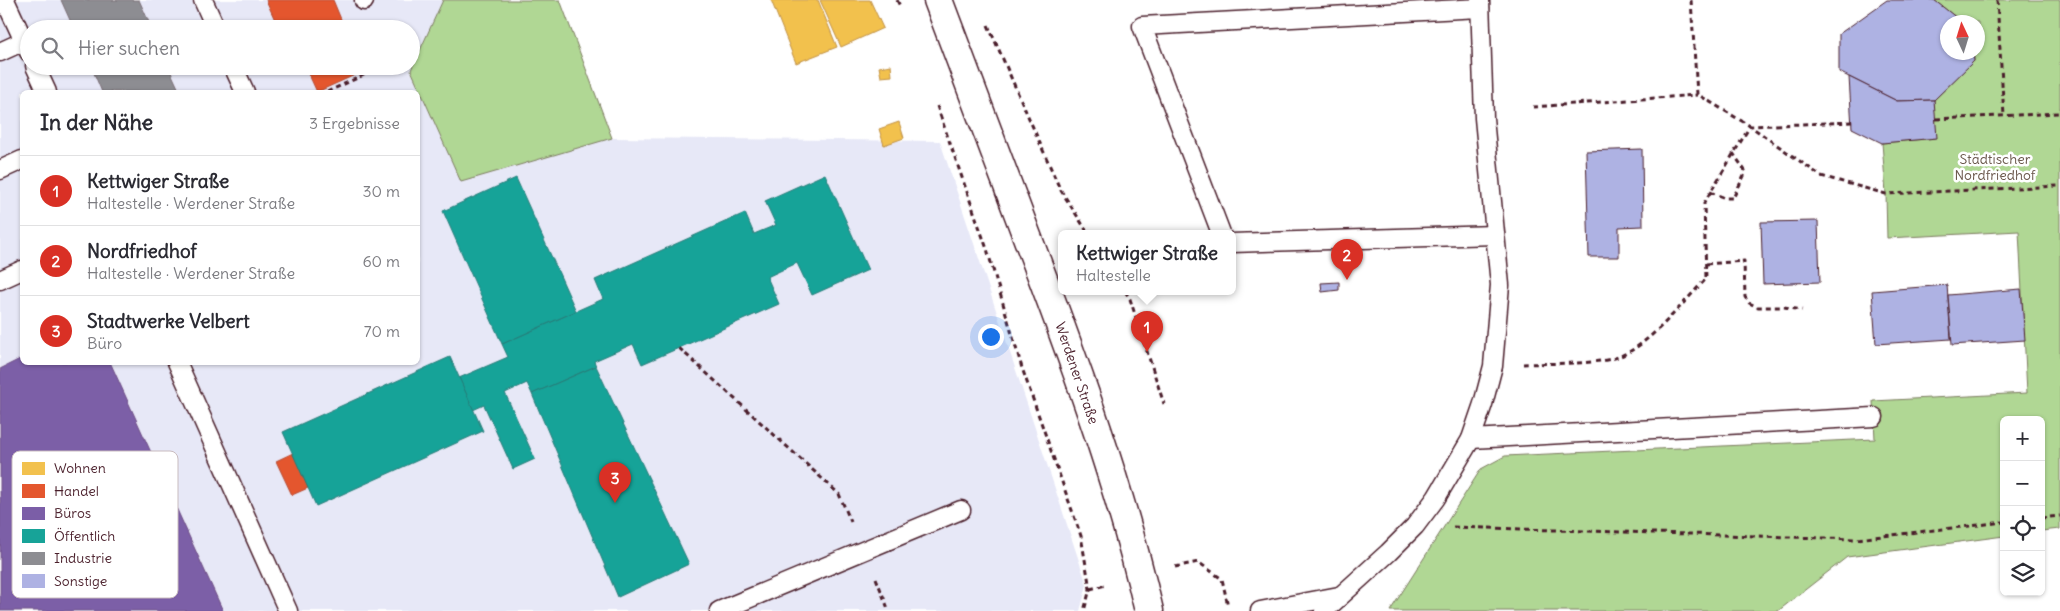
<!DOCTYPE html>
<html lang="de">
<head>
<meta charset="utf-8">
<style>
  :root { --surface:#fff; --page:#f2f2f3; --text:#2b2b33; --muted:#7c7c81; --line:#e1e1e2; --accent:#d93025 }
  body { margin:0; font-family:Delius,sans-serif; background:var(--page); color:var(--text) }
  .controls { position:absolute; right:15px; bottom:15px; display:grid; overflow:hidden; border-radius:8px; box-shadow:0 1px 4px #0004 }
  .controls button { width:45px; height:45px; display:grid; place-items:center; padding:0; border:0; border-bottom:1px solid var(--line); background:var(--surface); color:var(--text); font:25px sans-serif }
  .compass { position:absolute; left:1940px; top:15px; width:45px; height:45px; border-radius:50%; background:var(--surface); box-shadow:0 1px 4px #0004; rotate:356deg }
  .you { position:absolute; left:990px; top:336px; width:18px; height:18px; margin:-12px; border:4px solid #fff; border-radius:50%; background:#1a73e8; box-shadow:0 0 0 8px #1a73e833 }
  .badge { display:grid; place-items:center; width:32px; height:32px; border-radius:50%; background:var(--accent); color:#fff; font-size:16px; font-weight:700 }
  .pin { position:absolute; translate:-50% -41px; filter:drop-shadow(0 1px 2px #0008) }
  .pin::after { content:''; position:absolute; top:26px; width:18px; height:15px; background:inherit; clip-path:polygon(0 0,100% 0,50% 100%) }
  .popup { position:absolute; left:1058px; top:230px; width:178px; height:65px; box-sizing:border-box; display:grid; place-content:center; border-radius:8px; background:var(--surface); filter:drop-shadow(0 1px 4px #0005); font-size:16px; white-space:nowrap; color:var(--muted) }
  .popup b { font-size:19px; color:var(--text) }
  .popup::after { content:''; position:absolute; left:50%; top:100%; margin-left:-10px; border:10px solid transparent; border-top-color:var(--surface) }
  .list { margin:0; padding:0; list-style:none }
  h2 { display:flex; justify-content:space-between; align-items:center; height:65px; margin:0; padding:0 20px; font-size:21px }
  h2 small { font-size:16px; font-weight:400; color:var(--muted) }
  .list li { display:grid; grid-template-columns:32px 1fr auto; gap:15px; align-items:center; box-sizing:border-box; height:70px; padding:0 20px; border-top:1px solid var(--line) }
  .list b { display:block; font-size:19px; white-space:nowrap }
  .list p { margin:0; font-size:16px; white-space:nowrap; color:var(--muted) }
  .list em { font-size:16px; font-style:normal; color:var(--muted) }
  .icon { flex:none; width:28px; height:28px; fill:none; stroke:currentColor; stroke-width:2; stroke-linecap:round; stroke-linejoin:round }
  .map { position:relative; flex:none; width:2060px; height:611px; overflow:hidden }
  .search { position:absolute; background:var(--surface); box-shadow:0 1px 4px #0004; left:20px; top:20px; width:400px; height:55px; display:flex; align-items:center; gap:12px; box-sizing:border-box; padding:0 18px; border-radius:28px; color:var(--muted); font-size:19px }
  .panel { position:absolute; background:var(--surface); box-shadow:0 1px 4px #0004; left:20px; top:90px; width:400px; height:275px; border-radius:8px }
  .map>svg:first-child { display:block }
  .built { fill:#e7e8f7; fill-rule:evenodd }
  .green { fill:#b0d794; stroke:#7d7b60 }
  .homes { fill:#f2c14e; stroke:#c09044 }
  .shops { fill:#e4572e; stroke:#b6462d }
  .offices { fill:#7b5ea7; stroke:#6c4b82 }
  .public { fill:#17a398; stroke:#267b77 }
  .industry { fill:#8d8d92; stroke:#796c73 }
  .building { fill:#aeb2e3; stroke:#4a1f2b }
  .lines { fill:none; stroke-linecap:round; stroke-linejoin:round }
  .service-casing { stroke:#4a1f2b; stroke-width:21 }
  .primary-casing { stroke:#4a1f2b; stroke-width:31 }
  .path { stroke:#4a1f2b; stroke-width:3; stroke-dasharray:5 4; stroke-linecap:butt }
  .service { stroke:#fff; stroke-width:18 }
  .primary { stroke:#fff; stroke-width:28 }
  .labels { text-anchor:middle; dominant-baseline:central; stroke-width:5; stroke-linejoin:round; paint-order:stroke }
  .park-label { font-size:14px; fill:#69564a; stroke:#fff }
  .street-label { font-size:14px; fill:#4a1f2b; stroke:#fff }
  .key { fill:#fff; stroke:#c9bcbf; stroke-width:1 }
  .key-label { font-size:14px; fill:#4a1f2b }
</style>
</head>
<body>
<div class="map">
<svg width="2060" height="611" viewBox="0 0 2060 611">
  <rect width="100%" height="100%" fill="#fff"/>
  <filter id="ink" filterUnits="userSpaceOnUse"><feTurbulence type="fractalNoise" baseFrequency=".02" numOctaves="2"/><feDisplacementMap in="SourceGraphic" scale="10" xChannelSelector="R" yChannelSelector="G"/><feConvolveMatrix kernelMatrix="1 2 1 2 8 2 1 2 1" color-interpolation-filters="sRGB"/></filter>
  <g filter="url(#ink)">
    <!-- built -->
    <path class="built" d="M 0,0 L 443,0 L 411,70 L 461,182 L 612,138 L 940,141 L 1087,585 L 1080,611 L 0,611 ZM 29,29 L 411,29 L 411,66 L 29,66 ZM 22,92 L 418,92 L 418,362 L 22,362 Z"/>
    <!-- green -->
    <g class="green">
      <polygon points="443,0 560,0 612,138 461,182 411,70"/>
      <polygon points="1934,0 2060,0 2060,529 2041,531 2041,420 2004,420 2004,536 1847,557 1778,611 1390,611 1481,469 1505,456 1875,439 1873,401 2027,393 2019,231 1887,238 1886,194 1882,143 1936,138 1934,100 1974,61 1973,53 1978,52 1978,22 1962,22"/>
    </g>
    <!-- homes -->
    <g class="homes">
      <polygon points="771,0 818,0 837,47 796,63"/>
      <polygon points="820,0 870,0 883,28 841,47"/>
      <polygon points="891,65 892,76 881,77 879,67"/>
      <polygon points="899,122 904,138 884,145 879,129"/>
    </g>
    <!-- shops -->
    <g class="shops">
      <polygon points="266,0 333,0 345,29 279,29"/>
      <polygon points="305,66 375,66 317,92"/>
      <polygon points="293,453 308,488 292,495 276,461"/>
    </g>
    <!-- offices -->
    <polygon class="offices" points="22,358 22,362 110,362 223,611 0,611 0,369"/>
    <!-- public -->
    <g class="public">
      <polygon points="825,174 868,270 812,295 797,263 767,277 779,304 679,348 642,364 633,344 594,361 596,366 532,394 527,383 505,393 535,459 513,469 484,405 473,410 459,378 508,357 502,344 603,299 595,280 745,213 754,234 776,225 765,201"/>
      <polygon points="516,178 576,311 502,344 443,211"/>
      <polygon points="450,357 483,431 316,506 283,432"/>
      <polygon points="596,366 689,564 618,597 532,394"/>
    </g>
    <!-- industry -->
    <g class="industry">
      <polygon points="61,0 139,0 152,29 74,29"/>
      <polygon points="91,66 168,66 180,92 102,92"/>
    </g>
    <!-- building -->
    <g class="building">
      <polygon points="1887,0 1934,0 1962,22 1948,22 1948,52 1973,52 1974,61 1934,100 1897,101 1839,72 1839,34"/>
      <polygon points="1849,77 1897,101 1934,100 1937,138 1882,143 1852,128"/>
      <polygon points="1642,149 1643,226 1619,227 1619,257 1589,257 1586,151"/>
      <polygon points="1818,221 1820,282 1763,284 1761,222"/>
      <polygon points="1339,282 1339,290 1322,292 1321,283"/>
      <polygon points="1947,285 1951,339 1876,344 1872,291"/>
      <polygon points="2021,289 2025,340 1952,345 1948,295"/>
    </g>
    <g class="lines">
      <!-- service casing -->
      <g class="service-casing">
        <g id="service">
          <polyline points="5,0 29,52"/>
          <polyline points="203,0 216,29"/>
          <polyline points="364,0 364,1"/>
          <polyline points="0,52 24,41"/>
          <polyline points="35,66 47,92"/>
          <polyline points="233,66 245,92"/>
          <polyline points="0,170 22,160"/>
          <polyline points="1221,233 1142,26 1480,8"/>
          <polyline points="1232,243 1495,235"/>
          <polyline points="0,280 22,270"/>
          <polyline points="177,362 288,611"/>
          <polyline points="1471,439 1874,417"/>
          <polyline points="719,611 961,510"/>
          <polyline points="1260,611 1339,596"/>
          <polyline points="1324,611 1388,553 1415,526 1436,498 1471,439 1483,404 1493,366 1500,285 1484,118 1480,0"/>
        </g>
      </g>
      <!-- primary casing -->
      <g class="primary-casing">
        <path id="primary" d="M 938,0 C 970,85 1002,170 1034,255 C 1078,371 1121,490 1149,611"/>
      </g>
      <!-- path -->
      <g class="path">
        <polyline points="897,0 901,8"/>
        <polyline points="1691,0 1697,94 1750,126 1821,176 1886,194 2060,186"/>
        <polyline points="1997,0 2004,116"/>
        <polyline points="988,25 1060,189 1088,233"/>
        <polyline points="327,92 383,66"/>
        <polyline points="937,106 987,249 1022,368 1081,536 1090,589 1084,611"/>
        <polyline points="1533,107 1697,95"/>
        <polyline points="1936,119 2060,113"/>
        <polyline points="1710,192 1725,198 1733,198 1746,172 1733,153"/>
        <polyline points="1706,264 1744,261 1745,297 1749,303 1758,307 1784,307 1802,310"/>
        <polyline points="1125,291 1130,299 1164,404"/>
        <polyline points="679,348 839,494 851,522"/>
        <path d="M 1523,364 C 1547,363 1597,365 1618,357 C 1649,346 1683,302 1706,279 L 1704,203 L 1750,126 L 1853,122"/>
        <polyline points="2041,518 2060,516"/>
        <polyline points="1453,527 1857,539 2004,522"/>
        <polyline points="1175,567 1198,562 1222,579 1228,606"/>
        <polyline points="876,578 889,611"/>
        <polyline points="1090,589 1106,585"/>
      </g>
      <!-- service -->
      <use href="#service" class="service"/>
      <!-- primary -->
      <use href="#primary" class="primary"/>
    </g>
  </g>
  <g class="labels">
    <!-- park labels -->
    <g class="park-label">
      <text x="1995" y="159">Städtischer<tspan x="1995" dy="16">Nordfriedhof</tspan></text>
    </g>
    <!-- street labels -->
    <g class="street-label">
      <text transform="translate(1077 373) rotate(71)">Werdener Straße</text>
    </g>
  </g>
  <!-- legend -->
  <rect x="12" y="451" width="166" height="147" rx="8" class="key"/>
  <rect x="22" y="462" width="23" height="13" fill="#f2c14e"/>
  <rect x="22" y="484" width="23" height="14" fill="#e4572e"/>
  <rect x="22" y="507" width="23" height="13" fill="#7b5ea7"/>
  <rect x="22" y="529" width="23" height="14" fill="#17a398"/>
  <rect x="22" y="552" width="23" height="13" fill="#8d8d92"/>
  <rect x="22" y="574" width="23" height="14" fill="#aeb2e3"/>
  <g class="key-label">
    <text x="54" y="473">Wohnen</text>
    <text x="54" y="496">Handel</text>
    <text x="54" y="518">Büros</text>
    <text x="54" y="541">Öffentlich</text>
    <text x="54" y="563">Industrie</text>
    <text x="54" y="586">Sonstige</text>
  </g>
</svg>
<div class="controls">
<button>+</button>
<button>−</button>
<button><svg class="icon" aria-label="locate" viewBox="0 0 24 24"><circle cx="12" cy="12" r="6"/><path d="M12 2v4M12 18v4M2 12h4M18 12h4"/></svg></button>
<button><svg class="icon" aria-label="layers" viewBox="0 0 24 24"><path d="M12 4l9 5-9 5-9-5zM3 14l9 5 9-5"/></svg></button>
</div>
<svg class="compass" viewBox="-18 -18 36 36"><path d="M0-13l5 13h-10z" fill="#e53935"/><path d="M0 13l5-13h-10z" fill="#7c7c81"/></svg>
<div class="you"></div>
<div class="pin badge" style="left:1147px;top:352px">1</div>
<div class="popup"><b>Kettwiger Straße</b>Haltestelle</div>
<div class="pin badge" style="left:1347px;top:280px">2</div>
<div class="pin badge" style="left:615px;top:503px">3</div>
<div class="search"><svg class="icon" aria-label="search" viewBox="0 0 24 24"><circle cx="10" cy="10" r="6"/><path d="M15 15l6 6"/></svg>Hier suchen</div>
<section class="panel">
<h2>In der Nähe<small>3 Ergebnisse</small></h2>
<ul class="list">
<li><span class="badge">1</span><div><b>Kettwiger Straße</b><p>Haltestelle · Werdener Straße</p></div><em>30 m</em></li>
<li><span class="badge">2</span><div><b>Nordfriedhof</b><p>Haltestelle · Werdener Straße</p></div><em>60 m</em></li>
<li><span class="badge">3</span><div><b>Stadtwerke Velbert</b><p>Büro</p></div><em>70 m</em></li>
</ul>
</section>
</div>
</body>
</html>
